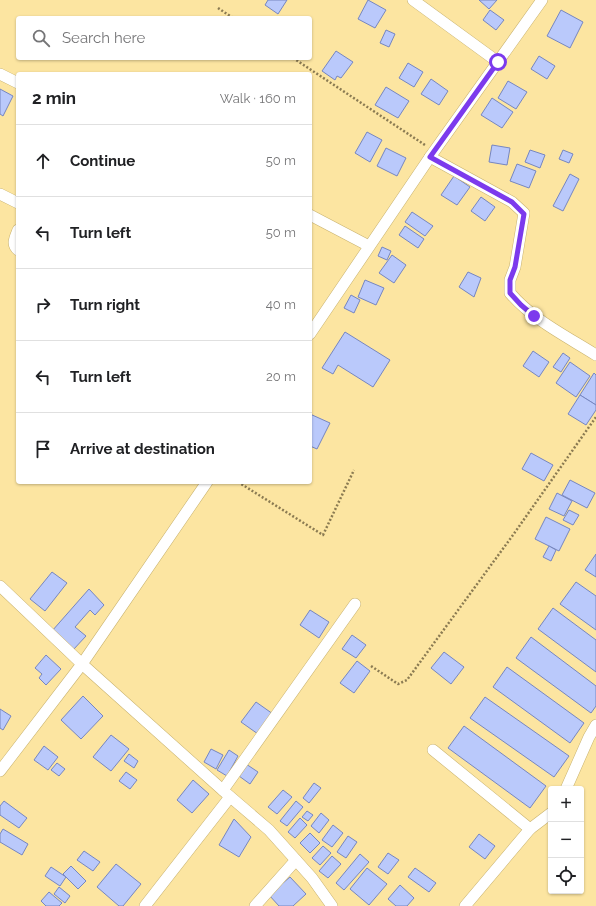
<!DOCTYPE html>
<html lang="en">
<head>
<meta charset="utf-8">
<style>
  :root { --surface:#fff; --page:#f6f6f6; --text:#202124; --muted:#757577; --line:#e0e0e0 }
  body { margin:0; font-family:Raleway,sans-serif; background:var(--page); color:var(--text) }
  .controls { position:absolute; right:12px; bottom:12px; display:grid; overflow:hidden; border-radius:4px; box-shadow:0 1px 3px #0004 }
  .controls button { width:36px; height:36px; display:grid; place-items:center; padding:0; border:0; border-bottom:1px solid var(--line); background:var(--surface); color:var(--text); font:20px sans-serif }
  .stop { position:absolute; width:12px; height:12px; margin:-9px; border:3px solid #7c3aed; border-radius:50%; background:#fff }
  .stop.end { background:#7c3aed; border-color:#fff; box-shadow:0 1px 4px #0008 }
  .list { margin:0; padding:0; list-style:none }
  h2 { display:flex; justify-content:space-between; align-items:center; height:52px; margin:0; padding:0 16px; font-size:17px }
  h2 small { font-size:13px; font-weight:400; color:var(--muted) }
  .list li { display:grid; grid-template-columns:26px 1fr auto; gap:12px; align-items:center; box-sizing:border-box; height:72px; padding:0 16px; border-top:1px solid var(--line) }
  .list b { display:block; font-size:15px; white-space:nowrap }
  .list em { font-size:13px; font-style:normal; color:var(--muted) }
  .icon { flex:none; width:22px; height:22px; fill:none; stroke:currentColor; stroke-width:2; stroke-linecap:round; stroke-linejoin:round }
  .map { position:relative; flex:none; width:596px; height:906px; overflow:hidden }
  .search { position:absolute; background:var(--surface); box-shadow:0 1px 3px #0004; left:16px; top:16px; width:296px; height:44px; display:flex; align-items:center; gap:10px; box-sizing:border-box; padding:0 14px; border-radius:4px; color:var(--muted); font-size:15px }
  .panel { position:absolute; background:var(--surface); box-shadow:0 1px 3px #0004; left:16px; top:72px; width:296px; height:412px; border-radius:4px }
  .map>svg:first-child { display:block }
  .building { fill:#bac9fb; stroke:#7686c0 }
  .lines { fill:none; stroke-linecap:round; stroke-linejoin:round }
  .minor-casing { stroke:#c8b26f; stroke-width:12 }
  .path { stroke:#8b7b52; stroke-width:2.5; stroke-dasharray:2 2; stroke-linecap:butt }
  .minor { stroke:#fff; stroke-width:11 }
  .route { stroke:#7c3aed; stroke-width:5 }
</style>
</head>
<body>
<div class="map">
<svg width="596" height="906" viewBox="0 0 596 906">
  <rect width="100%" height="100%" fill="#fce5a1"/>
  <!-- building -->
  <g class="building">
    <polygon points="268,0 287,0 278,14 265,5"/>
    <polygon points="368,0 386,10 375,28 358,19"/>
    <polygon points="479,0 497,0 489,9"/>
    <polygon points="490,10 504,20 496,30 483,20"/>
    <polygon points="561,10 583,22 570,48 547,36"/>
    <polygon points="386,30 395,34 389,47 380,43"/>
    <polygon points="336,51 353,62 341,78 337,76 335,80 322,71"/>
    <polygon points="539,56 555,66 547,79 531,69"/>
    <polygon points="408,63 423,72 414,87 399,78"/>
    <polygon points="431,79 448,91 439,105 421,94"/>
    <polygon points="508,81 527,92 516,109 498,98"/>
    <polygon points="386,87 409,101 398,118 375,105"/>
    <polygon points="0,89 13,96 3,116 0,114"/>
    <polygon points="492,98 513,112 502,128 481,115"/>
    <polygon points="367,132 382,140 370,162 355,153"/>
    <polygon points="492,145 510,148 507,165 489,162"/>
    <polygon points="386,148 406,158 397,176 377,166"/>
    <polygon points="530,150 545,155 540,168 525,162"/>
    <polygon points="563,150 573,154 569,163 559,159"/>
    <polygon points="517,164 536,171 529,188 510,181"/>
    <polygon points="570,174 579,179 563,211 553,206"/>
    <polygon points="454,176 470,187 457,205 441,195"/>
    <polygon points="481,197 495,207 485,221 471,211"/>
    <polygon points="412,212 433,226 425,236 405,222"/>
    <polygon points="405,226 424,239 418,248 399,235"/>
    <polygon points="382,247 391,251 387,260 378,256"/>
    <polygon points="392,255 406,265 394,283 379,273"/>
    <polygon points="468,272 481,278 474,297 459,287"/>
    <polygon points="365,280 384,288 376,305 358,297"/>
    <polygon points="351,295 360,300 354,313 344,308"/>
    <polygon points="345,332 390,360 373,387 338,365 333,374 322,368"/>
    <polygon points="533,351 549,362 539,377 523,366"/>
    <polygon points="563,353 570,358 561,372 553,367"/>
    <polygon points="570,362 590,376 576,397 556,383"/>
    <polygon points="594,373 596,375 596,405 580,395"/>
    <polygon points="580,395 596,405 596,410 586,425 568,414"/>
    <polygon points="310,414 330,423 317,449 310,446"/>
    <polygon points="531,453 553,465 544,481 522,469"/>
    <polygon points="570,480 595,493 587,508 562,495"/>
    <polygon points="557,493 572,501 564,516 549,509"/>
    <polygon points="569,510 579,515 573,525 563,520"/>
    <polygon points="546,517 570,529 559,551 535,539"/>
    <polygon points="549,546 556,550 551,561 543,557"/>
    <polygon points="596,554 596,577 585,570"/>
    <polygon points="52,572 67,583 45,611 30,599"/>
    <polygon points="576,582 596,596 596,630 560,604"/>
    <polygon points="89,589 104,605 95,615 90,610 75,627 86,636 73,650 52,631"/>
    <polygon points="553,608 596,640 596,672 538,629"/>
    <polygon points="310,610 329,622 319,638 300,625"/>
    <polygon points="352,635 366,645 356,658 342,649"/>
    <polygon points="531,637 596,686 596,706 591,713 516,658"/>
    <polygon points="444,652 464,667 451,684 431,668"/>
    <polygon points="46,655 61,669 46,685 39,678 42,674 35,668"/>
    <polygon points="357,661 370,671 354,693 340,683"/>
    <polygon points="507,667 584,723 570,743 493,687"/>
    <polygon points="83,696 103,716 81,739 61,720"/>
    <polygon points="485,697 569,756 554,777 470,718"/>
    <polygon points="256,702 273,714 258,734 241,722"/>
    <polygon points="0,709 11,716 3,730 0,728"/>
    <polygon points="464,726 546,786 530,808 448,748"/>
    <polygon points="111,735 129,749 111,771 93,757"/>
    <polygon points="44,746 58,757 48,770 34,760"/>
    <polygon points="211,749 223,755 216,769 204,762"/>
    <polygon points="229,750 238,756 227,776 217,770"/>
    <polygon points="129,754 138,761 134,768 124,761"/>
    <polygon points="57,763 65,769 59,776 51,770"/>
    <polygon points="246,764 258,772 250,784 239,776"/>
    <polygon points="126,772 137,780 130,789 119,781"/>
    <polygon points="193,780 209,794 192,813 177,800"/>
    <polygon points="314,783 321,788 309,803 303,798"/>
    <polygon points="283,790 292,797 277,814 268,807"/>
    <polygon points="4,801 27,818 19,828 0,815 0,806"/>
    <polygon points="296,801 303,807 287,826 280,821"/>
    <polygon points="307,811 313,815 308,821 302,817"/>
    <polygon points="321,813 329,820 319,833 311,826"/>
    <polygon points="300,818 307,825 295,838 288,832"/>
    <polygon points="234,819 251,837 239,857 219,845"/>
    <polygon points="333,825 343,833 332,847 322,840"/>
    <polygon points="3,829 28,844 22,855 0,842 0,834"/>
    <polygon points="310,833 320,843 310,853 300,843"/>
    <polygon points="479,834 495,846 485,859 469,847"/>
    <polygon points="348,836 357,842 346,858 337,852"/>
    <polygon points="323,846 331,853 320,865 312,858"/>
    <polygon points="84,851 100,862 93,871 77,860"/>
    <polygon points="388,853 399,860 388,874 378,867"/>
    <polygon points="360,854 369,862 344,890 336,883"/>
    <polygon points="332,856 341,864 328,878 319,871"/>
    <polygon points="116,864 141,884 123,906 119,906 97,887"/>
    <polygon points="71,866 86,881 78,889 63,874"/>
    <polygon points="51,867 66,877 60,886 45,876"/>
    <polygon points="367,868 387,884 369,905 350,889"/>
    <polygon points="415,868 436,883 429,892 408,877"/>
    <polygon points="290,877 306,894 293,906 279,906 269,895"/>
    <polygon points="400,885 414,898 407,906 396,906 388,899"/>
    <polygon points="59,887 70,896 65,903 54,894"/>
    <polygon points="49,892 62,903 59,906 46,906 41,901"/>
  </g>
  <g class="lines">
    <!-- minor casing -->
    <g class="minor-casing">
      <g id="minor">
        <polyline points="413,0 498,62"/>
        <polyline points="0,74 18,83"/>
        <path d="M 430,157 L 512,202 L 524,213 L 515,267 L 510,280 L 510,293 C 533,320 566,336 596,355"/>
        <polyline points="0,194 18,203"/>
        <polyline points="310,215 369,246"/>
        <path d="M 18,230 C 15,238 11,244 18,250"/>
        <polyline points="310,334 430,157 542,0"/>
        <polyline points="0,586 82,664 227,794 269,830 312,878 332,906"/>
        <polyline points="433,750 530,829"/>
        <polyline points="0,771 82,664 207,482"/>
        <polyline points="566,789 589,737 596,725"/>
        <polyline points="223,790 355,604"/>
        <polyline points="145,906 230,797"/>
        <polyline points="255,906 296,860"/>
        <polyline points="465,906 530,829 551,813"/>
      </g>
    </g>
    <!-- path -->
    <g class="path">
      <polyline points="218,8 233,18"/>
      <polyline points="293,58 425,145"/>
      <polyline points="238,482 323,535 354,470"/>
      <polyline points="371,666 398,684 407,680 513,535 596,417"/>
    </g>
    <!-- minor -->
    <use href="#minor" class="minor"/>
  </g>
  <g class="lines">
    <!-- route -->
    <polyline class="route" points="498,62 430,157 512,202 524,214 515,267 510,280 510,293 521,305 534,316"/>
  </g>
</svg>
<div class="controls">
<button>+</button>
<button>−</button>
<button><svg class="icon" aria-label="locate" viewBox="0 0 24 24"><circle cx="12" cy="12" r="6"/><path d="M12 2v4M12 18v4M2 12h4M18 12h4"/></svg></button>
</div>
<div class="stop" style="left:498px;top:62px"></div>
<div class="stop end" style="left:534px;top:316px"></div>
<div class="search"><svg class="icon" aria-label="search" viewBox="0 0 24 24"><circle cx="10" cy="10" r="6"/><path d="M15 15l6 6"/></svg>Search here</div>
<section class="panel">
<h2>2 min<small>Walk · 160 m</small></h2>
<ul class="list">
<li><svg class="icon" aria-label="ahead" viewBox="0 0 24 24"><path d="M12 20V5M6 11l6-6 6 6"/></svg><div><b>Continue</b></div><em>50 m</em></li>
<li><svg class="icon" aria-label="left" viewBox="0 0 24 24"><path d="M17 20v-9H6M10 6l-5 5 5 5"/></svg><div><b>Turn left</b></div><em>50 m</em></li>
<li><svg class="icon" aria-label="right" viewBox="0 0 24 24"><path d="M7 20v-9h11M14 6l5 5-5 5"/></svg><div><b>Turn right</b></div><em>40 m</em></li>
<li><svg class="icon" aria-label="left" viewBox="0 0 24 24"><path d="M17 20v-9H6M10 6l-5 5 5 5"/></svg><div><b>Turn left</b></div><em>20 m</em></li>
<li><svg class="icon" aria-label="arrive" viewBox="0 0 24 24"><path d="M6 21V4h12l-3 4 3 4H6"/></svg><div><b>Arrive at destination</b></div></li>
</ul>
</section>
</div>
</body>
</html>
